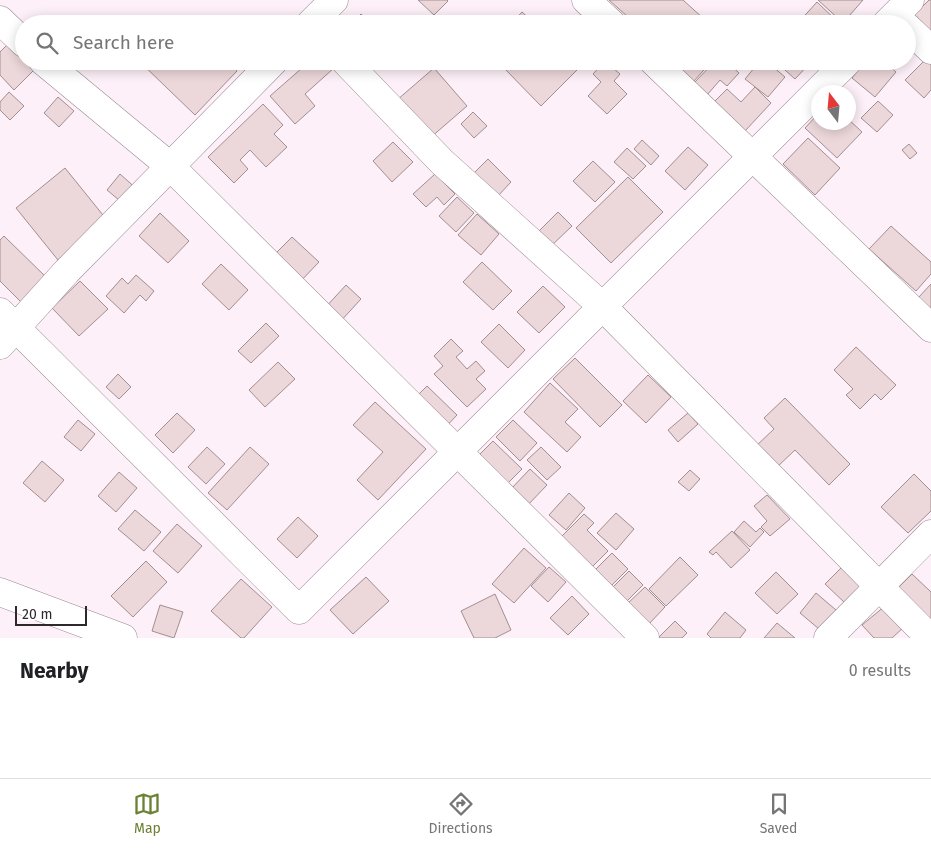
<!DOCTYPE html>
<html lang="en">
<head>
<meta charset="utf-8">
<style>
  :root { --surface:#fff; --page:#f2f2f2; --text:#202124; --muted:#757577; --line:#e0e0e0; --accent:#6b8133 }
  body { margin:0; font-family:"Fira Sans",sans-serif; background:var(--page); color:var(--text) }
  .compass { position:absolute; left:811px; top:85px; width:45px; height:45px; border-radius:50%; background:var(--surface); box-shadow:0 2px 12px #0003; rotate:344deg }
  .scale { position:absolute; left:15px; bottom:12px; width:72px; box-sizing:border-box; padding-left:5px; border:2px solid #2e272b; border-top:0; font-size:14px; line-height:18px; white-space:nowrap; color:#2e272b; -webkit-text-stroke:4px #fff; paint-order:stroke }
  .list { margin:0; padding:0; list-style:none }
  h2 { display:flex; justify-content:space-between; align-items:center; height:65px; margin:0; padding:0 20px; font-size:21px }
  h2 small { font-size:16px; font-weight:400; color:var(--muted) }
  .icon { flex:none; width:28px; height:28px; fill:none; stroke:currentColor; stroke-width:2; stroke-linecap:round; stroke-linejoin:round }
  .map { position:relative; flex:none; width:931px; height:638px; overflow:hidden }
  .search { position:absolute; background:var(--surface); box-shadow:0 2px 12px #0003; left:15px; right:15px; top:15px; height:55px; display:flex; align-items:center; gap:12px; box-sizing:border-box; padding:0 18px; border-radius:28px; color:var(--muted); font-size:19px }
  .sheet { height:140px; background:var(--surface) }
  nav { display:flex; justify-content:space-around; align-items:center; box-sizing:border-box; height:70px; border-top:1px solid var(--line); background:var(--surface); font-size:14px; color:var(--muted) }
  nav a { display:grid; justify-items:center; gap:2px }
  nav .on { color:var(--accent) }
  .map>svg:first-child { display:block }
  .building { fill:#ecd7da; stroke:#a28e91 }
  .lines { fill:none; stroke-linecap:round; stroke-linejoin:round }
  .minor-casing { stroke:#998993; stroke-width:29 }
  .minor { stroke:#fff; stroke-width:28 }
</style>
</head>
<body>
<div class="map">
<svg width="931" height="638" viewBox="0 0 931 638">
  <rect width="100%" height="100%" fill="#fef0f8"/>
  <!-- building -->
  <g class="building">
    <polygon points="418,0 447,0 448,1 434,15"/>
    <polygon points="609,0 683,0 704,19 700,24 636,24"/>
    <polygon points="818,0 863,0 843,23"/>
    <polygon points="929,0 931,0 931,36 912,17"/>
    <polygon points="817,2 840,24 797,24"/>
    <polygon points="522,12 535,24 511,24"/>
    <polygon points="361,14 372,24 351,24"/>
    <polygon points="12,40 24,52 24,61 33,61 38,66 14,90 0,75 0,52"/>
    <polygon points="926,59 931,64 931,90 924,98 905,80"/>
    <polygon points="139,61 227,61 237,71 195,115"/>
    <polygon points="235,61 268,61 253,78"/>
    <polygon points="310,61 328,61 334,68 305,94 315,106 295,124 270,96"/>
    <polygon points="507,61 586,61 541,106 502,66"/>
    <polygon points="605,61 620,74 614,81 627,94 607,114 588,96 601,82 593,74"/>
    <polygon points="677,61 712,61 693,82 674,65"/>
    <polygon points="715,61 726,61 739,73 727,86 720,80 707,95 694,83"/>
    <polygon points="760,61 766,61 785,77 768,97 745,79"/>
    <polygon points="775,61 812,61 795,79"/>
    <polygon points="866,61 884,61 896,72 875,97 852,78"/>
    <polygon points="434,68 467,106 430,138 397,100"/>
    <polygon points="755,87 771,103 745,131 714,102 727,89 741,102"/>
    <polygon points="9,92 24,106 10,120 0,110 0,102"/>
    <polygon points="58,97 74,111 59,127 44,113"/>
    <polygon points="878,101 893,115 877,132 861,118"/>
    <polygon points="263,104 283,125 274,134 287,147 266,167 250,150 240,160 248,169 234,183 208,157"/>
    <polygon points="473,112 487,126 474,138 461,124"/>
    <polygon points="818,114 818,122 848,122 848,119 862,132 837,158 805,128"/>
    <polygon points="808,138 840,168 815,195 783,164"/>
    <polygon points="642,140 659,156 651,165 634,149"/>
    <polygon points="393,142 413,162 392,182 373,161"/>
    <polygon points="909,144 917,153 910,159 902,150"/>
    <polygon points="688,147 708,165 685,190 665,171"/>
    <polygon points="627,148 646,166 633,179 614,162"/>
    <polygon points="488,159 511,182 497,197 473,174"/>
    <polygon points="593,161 615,182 595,202 573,181"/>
    <polygon points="65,168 107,220 58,260 16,208"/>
    <polygon points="120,174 139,191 126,206 107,190"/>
    <polygon points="435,174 455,194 444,205 437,197 426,207 413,194"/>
    <polygon points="628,177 663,212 611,263 576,228"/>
    <polygon points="457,197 474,213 456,232 439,216"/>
    <polygon points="558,212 572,226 549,248 536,234"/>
    <polygon points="160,213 189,241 168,263 139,236"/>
    <polygon points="477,214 499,234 481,255 458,235"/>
    <polygon points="891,226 931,262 931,274 916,291 869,249"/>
    <polygon points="4,236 48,279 23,304 0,281 0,240"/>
    <polygon points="292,237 319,262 297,285 270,259"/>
    <polygon points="482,262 512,291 493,310 463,282"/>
    <polygon points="221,264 248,290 229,310 202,284"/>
    <polygon points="136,275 154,291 146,301 140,295 124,313 106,296 122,278 128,284"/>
    <polygon points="80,281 108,309 79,336 52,308"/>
    <polygon points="931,284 931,311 918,298"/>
    <polygon points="346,285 361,299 339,323 324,309"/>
    <polygon points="543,286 565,307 539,333 517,312"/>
    <polygon points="266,323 279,336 251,363 238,351"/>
    <polygon points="499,324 525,350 508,368 481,342"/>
    <polygon points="451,339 463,351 456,357 467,369 476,361 485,371 476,379 486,389 467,407 434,374 443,366 434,356"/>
    <polygon points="856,347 896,385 881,400 875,394 860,409 846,395 853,389 834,370"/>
    <polygon points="575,358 622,405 600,427 553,379"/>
    <polygon points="278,362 295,379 265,407 249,390"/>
    <polygon points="118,374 131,387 119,399 106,387"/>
    <polygon points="648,375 671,397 646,423 623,401"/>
    <polygon points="550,383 578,409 565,422 581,437 567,452 524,412"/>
    <polygon points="427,386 457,415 443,430 412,401"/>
    <polygon points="785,398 850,464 829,485 795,450 776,468 755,447 774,429 764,418"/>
    <polygon points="375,402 426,449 378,500 357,480 383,452 353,425"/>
    <polygon points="177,413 195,430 173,453 155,435"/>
    <polygon points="688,413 698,424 678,442 668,430"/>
    <polygon points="78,420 95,434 81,451 64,437"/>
    <polygon points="513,420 537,443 520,461 496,437"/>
    <polygon points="493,441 522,469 503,488 475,459"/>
    <polygon points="207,447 225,464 206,484 188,467"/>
    <polygon points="250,447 269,464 227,510 208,493"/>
    <polygon points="541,447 561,467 547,480 527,460"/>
    <polygon points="42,461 64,480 45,502 23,483"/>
    <polygon points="530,469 547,485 526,507 509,491"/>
    <polygon points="690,470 700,479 689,491 678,482"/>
    <polygon points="119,472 137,488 116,512 98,496"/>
    <polygon points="914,474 931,491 931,511 908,533 881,507"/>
    <polygon points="569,493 585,508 566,530 549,515"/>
    <polygon points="767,495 790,519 770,536 761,527 767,521 754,506"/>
    <polygon points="135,510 161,532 144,551 118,529"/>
    <polygon points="616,513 634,529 616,550 597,533"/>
    <polygon points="584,514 594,523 587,530 608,551 589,570 558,540"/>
    <polygon points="298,517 318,536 297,558 277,539"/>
    <polygon points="744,521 756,532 760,528 764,532 750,547 734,532"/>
    <polygon points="177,524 202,546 178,573 153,551"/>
    <polygon points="732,531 750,550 731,568 716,552 713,555 709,552"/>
    <polygon points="524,548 546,568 514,603 492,584"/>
    <polygon points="612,553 628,569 607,590 591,574"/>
    <polygon points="680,557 698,575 666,606 649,589"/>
    <polygon points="146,561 167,582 133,617 111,596"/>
    <polygon points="549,567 566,582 548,602 531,586"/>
    <polygon points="842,567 861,585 845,603 825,584"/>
    <polygon points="629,571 643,585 623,605 609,591"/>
    <polygon points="776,572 798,594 777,614 755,593"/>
    <polygon points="912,574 931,592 931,621 891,595"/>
    <polygon points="366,577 389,601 353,634 330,610"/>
    <polygon points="241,579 272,607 244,638 241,638 211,611"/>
    <polygon points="645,587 665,607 647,626 626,605"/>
    <polygon points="816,593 836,610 819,629 800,613"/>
    <polygon points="495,594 511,630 495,638 474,638 461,611"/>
    <polygon points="572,596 589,614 568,635 550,618"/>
    <polygon points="160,605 183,612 174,638 152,631"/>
    <polygon points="885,606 904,627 892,638 874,638 862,625"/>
    <polygon points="725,612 746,630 740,638 711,638 707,634"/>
    <polygon points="675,621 687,633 682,638 658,638"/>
    <polygon points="777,623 795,638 764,638"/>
  </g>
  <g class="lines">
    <!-- minor casing -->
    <g class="minor-casing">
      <g id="minor">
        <polyline points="586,0 612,24"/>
        <polyline points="0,20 24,43"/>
        <polyline points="310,24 334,0"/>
        <polyline points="886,24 910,0"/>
        <polyline points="907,27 931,50"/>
        <polyline points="43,61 171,167 645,638"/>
        <polyline points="345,61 442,162 602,306 930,638"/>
        <polyline points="653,61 931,328"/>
        <polyline points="0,312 299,610 848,61"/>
        <polyline points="0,345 67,271 274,61"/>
        <polyline points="0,592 123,638"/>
        <polyline points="828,638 931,534"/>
      </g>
    </g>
    <!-- minor -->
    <use href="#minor" class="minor"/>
  </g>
</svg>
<svg class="compass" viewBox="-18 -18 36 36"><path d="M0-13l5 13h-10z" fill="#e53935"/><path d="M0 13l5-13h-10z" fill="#757577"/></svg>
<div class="scale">20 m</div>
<div class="search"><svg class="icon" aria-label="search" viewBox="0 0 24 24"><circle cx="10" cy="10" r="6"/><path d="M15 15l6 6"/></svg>Search here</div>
</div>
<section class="sheet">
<h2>Nearby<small>0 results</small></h2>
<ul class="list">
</ul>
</section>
<nav>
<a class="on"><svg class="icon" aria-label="map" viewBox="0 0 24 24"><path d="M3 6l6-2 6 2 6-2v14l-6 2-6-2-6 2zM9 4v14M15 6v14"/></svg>Map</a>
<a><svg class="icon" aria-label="directions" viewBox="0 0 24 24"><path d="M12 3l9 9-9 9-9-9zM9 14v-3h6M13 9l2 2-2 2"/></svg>Directions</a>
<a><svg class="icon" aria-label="saved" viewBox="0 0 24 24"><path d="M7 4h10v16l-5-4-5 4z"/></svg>Saved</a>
</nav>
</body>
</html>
